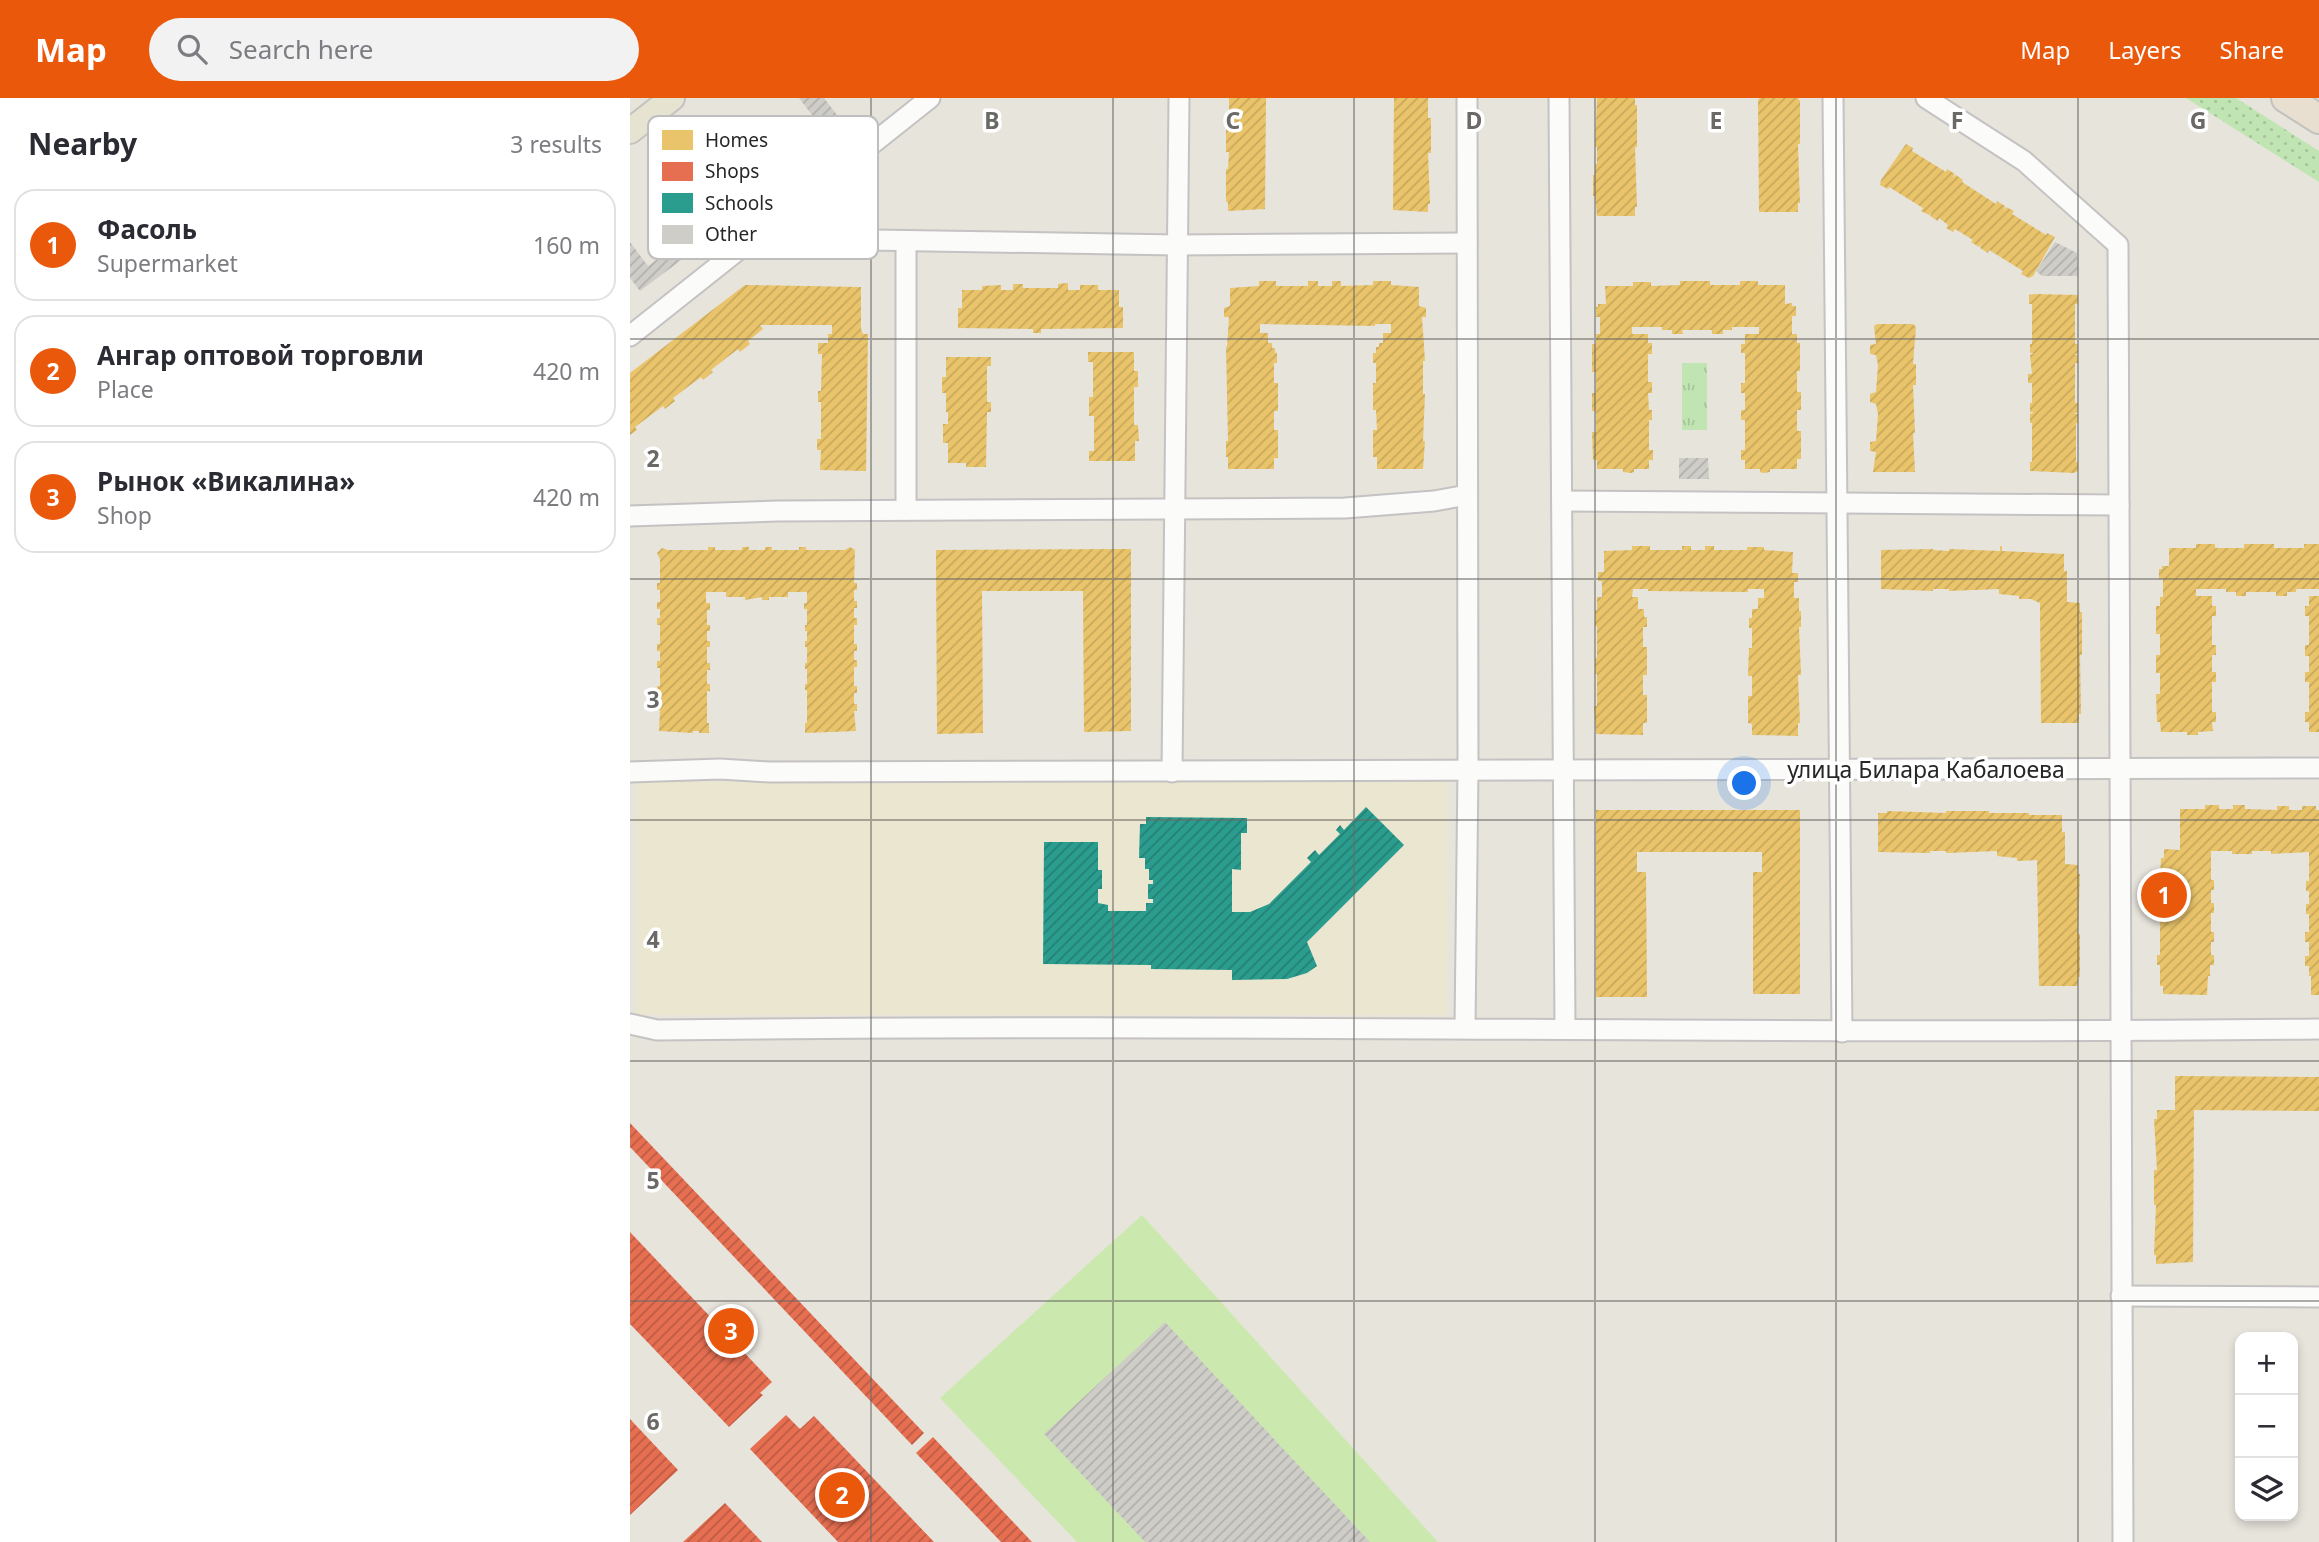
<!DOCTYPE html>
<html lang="en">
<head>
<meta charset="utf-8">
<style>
  :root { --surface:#fff; --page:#f2f2f3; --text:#2b2b33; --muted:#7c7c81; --line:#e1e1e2; --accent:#ea580c }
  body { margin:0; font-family:"Noto Sans",sans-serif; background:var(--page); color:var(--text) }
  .controls { position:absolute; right:21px; bottom:21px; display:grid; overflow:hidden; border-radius:14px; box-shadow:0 4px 10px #0003 }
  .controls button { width:63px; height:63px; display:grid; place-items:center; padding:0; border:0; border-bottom:2px solid var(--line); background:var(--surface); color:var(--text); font:35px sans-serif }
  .you { position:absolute; left:1115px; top:686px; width:24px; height:24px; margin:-18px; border:5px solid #fff; border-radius:50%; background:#1a73e8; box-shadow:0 0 0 10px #1a73e833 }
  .badge { display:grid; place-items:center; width:46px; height:46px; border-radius:50%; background:var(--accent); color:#fff; font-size:23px; font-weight:700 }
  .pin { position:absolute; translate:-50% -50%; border:4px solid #fff; box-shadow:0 2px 7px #0006 }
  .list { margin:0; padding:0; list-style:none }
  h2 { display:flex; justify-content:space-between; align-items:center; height:91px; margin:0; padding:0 28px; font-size:30px }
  h2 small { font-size:23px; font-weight:400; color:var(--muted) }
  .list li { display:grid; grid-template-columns:46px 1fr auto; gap:21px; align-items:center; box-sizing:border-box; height:112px; margin:0 14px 14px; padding:0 14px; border:2px solid var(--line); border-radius:21px }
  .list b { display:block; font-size:26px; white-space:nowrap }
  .list p { margin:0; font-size:23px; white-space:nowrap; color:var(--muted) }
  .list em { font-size:23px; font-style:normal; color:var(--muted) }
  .icon { flex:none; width:38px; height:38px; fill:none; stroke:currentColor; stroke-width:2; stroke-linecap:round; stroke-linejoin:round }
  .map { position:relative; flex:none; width:1689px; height:1444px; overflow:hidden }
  header { display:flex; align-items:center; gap:42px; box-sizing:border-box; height:98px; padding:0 35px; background:var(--accent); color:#fff }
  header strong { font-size:33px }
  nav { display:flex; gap:38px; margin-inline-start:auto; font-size:24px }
  .search { width:490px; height:63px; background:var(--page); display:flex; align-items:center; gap:18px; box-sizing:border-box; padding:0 24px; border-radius:38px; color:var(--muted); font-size:26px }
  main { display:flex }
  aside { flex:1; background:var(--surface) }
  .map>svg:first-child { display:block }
  .education { fill:#ebe6cf }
  .grass { fill:url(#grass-dots) }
  .park { fill:url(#park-tufts) }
  .pitch { fill:#cbe9af }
  .homes { fill:url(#homes-hatch) }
  .shops { fill:url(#shops-hatch) }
  .schools { fill:url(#schools-hatch) }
  .building { fill:url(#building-hatch) }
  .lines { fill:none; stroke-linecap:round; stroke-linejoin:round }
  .minor-casing { stroke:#c4c2c2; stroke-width:23 }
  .major-casing { stroke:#c3c2bf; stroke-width:28 }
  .highway-casing { stroke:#c3c2bf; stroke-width:32 }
  .minor { stroke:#fbfbfa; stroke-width:19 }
  .major { stroke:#e6e4d0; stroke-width:24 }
  .highway { stroke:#e8dfd1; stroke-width:28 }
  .grid { fill:none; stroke:#6a6966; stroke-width:2; stroke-opacity:0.55 }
  .labels { text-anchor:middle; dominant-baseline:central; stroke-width:7; stroke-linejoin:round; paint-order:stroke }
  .street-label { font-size:23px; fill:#272727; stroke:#fff }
  .key { fill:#fff; stroke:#bebebe; stroke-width:2 }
  .key-label { font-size:19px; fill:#272727 }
  .grid-label { font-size:23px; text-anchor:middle; font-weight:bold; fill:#6a6966; stroke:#fff; stroke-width:7; stroke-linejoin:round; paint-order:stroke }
</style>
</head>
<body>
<header>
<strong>Map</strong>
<div class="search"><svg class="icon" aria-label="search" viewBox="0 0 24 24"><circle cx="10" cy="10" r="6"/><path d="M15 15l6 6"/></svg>Search here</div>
<nav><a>Map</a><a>Layers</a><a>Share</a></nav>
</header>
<main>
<aside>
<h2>Nearby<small>3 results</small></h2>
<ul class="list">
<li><span class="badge">1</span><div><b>Фасоль</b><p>Supermarket</p></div><em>160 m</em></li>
<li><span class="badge">2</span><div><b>Ангар оптовой торговли</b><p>Place</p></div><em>420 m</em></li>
<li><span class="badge">3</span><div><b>Рынок «Викалина»</b><p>Shop</p></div><em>420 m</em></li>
</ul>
</aside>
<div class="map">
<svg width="1689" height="1444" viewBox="0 0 1689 1444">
  <defs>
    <pattern id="grass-dots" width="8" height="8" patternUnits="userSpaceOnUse" patternTransform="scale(1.75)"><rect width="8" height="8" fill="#c0e5b3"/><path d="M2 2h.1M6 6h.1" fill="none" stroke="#a5c49a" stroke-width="1.8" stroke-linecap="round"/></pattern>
    <pattern id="park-tufts" width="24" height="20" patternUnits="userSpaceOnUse" patternTransform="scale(1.75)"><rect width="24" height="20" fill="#c0e5b3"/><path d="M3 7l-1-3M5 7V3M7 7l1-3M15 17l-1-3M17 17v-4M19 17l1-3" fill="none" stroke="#a5c49a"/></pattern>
    <pattern id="homes-hatch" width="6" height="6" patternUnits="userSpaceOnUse" patternTransform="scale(1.75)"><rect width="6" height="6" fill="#e9c46a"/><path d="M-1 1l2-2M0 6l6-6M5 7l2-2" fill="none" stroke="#c8a85c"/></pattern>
    <pattern id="shops-hatch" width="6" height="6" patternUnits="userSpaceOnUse" patternTransform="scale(1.75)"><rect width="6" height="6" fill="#e76f51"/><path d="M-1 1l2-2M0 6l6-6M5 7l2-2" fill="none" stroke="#bb5b43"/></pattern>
    <pattern id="schools-hatch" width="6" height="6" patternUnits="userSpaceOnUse" patternTransform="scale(1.75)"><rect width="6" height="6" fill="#2a9d8f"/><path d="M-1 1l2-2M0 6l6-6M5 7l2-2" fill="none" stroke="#248075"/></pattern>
    <pattern id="building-hatch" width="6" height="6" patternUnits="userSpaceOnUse" patternTransform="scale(1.75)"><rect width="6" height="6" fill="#cfcdc8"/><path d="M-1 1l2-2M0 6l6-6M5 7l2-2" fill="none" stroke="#b2b0ac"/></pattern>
  </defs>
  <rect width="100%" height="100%" fill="#e7e4dc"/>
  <!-- education -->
  <rect class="education" x="7" y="684" width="810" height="233"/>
  <!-- grass -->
  <polygon class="grass" points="1556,0 1606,0 1689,53 1689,84"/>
  <!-- park -->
  <rect class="park" x="1052" y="265" width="25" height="67"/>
  <!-- pitch -->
  <polygon class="pitch" points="512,1117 808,1444 447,1444 310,1300"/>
  <!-- homes -->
  <g class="homes">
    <polygon points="599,0 636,0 635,111 598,113 598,104 596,104 596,71 598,71 599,54 596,54 596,19 599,19"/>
    <polygon points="764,0 798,0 798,20 801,20 801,55 798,55 800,106 798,106 798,114 763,112"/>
    <polygon points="967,0 1005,0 1005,7 1007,7 1007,49 1005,49 1007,109 1005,109 1005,118 967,118 965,98 963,98 963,77 965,77 965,66 967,66 967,49 965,49"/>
    <polygon points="1130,0 1168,0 1170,3 1170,46 1168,46 1170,105 1168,105 1168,114 1129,114 1128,2"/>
    <polygon points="1276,46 1283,50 1282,53 1316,74 1317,71 1325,76 1322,80 1326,77 1333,82 1332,84 1366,106 1367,103 1375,108 1374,113 1376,109 1384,113 1382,116 1416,137 1417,135 1425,139 1403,178 1399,180 1391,176 1393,173 1359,152 1358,155 1350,150 1351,145 1349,149 1341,144 1343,142 1325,131 1323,134 1316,130 1318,127 1309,120 1308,123 1300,118 1302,114 1299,117 1291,113 1293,110 1259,89 1258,91 1250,87 1251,82"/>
    <polygon points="629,183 646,183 646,188 678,188 678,183 688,183 688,188 702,188 702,183 711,183 711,188 743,187 743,183 761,183 761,187 789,189 789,208 796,210 796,219 792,219 795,263 793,263 793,296 795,296 793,343 795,343 793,371 747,371 747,359 743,359 743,332 747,332 746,312 743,312 743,285 746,285 746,265 743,265 743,255 746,255 746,249 749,249 749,245 753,245 753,235 761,235 761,226 745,226 745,228 630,226 630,235 638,235 638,245 642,245 642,250 645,250 645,255 647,255 647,265 644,265 644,285 648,285 648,313 644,313 644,332 648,332 648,360 644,360 644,371 598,371 598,359 596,359 596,343 598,343 596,249 597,249 599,219 594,219 594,210 600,208 600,190 629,188"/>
    <polygon points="1050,183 1080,183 1080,187 1110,187 1110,183 1128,183 1128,187 1155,187 1155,206 1162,205 1162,208 1166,208 1166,218 1162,218 1162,236 1167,236 1167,245 1170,245 1170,273 1167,273 1167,294 1171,294 1171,312 1167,312 1167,333 1171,333 1171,361 1167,361 1167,371 1140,371 1140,374 1133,375 1130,374 1130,371 1115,371 1115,362 1111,362 1111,352 1115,352 1115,322 1111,322 1111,312 1115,312 1115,295 1111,295 1111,285 1115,285 1115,255 1111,255 1111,246 1115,246 1115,236 1129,236 1129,229 1102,229 1102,232 1093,232 1093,236 1082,236 1082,232 1052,232 1053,236 1042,236 1042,232 1032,232 1032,229 1002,229 1002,236 1018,236 1018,245 1022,245 1022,256 1018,256 1018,284 1022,284 1022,295 1018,295 1019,312 1022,312 1022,322 1019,322 1019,352 1023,352 1023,362 1019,362 1019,371 1004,371 1004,374 1001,375 993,374 993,371 967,371 967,362 963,362 962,334 966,334 966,313 962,313 962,295 966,295 966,274 962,274 962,246 966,246 966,236 970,236 970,219 966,219 966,209 968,209 968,206 976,206 975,188 1003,188 1003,184 1021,184 1021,188 1050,187"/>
    <polygon points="438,185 438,192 450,192 450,187 468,187 468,192 489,192 489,209 493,209 493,230 411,231 411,235 403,235 403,231 328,230 328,210 332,210 332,192 352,192 352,188 371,187 371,192 383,192 383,186 393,186 393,190 428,190 428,186"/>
    <polygon points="115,187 231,189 231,231 233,236 238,236 236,373 190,372 191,352 187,352 187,341 191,341 191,304 188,304 188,293 191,293 192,256 188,256 188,245 198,245 198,236 202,236 202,227 130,227 133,231 118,243 120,246 110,254 108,251 81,272 83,274 73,282 71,279 43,300 45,303 35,311 33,308 5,329 7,332 0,337 0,275"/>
    <polygon points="1404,196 1448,197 1448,206 1445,206 1445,246 1448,246 1448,255 1444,257 1448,257 1448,265 1445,265 1445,305 1448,305 1448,314 1444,316 1448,316 1448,325 1446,325 1446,364 1448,364 1448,373 1444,375 1400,373 1400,364 1402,364 1402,325 1400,325 1400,316 1404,314 1400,314 1400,305 1402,305 1402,285 1398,285 1398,276 1402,276 1400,257 1404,255 1400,255 1400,246 1402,246 1402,206 1399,206 1399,197"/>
    <polygon points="1247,226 1283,226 1286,229 1283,266 1286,266 1286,287 1283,287 1285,335 1283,335 1285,374 1243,374 1246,354 1240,353 1240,344 1246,343 1248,316 1246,306 1240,304 1240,296 1246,294 1248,267 1246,257 1240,256 1240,247 1246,246 1244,228"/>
    <polygon points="458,254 504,254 504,273 508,273 508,289 504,289 504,327 508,327 509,343 505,343 505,363 459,363 459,353 464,353 464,318 459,318 459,299 463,299 463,264 458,264"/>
    <polygon points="316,259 361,259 361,268 357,268 357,304 361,304 361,314 357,314 356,369 336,369 336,365 318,365 318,345 313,345 313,326 318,326 318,314 316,314 316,295 312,295 312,279 316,279"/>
    <polygon points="1566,446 1585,446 1585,450 1614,450 1614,446 1644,446 1644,450 1674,450 1674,446 1689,446 1689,491 1666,491 1666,494 1657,494 1657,498 1646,498 1646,494 1616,494 1616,498 1606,498 1606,494 1596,494 1596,491 1566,491 1566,498 1582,498 1582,508 1586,508 1586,518 1582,518 1582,547 1586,547 1586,557 1582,557 1582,574 1586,574 1586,584 1582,584 1582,614 1586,614 1586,624 1582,624 1583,633 1568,634 1568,637 1557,637 1557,634 1531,634 1530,624 1527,624 1526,596 1530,596 1530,575 1526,575 1526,557 1530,557 1530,536 1526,536 1526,508 1530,508 1530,499 1533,499 1533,481 1529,481 1529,471 1532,471 1532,468 1539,468 1539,450 1566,450"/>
    <polygon points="1002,448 1020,448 1020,452 1052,452 1052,448 1061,448 1061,452 1075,452 1075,448 1084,448 1084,452 1117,452 1117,449 1134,449 1134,452 1163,454 1162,475 1168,475 1168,484 1164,484 1164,500 1169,500 1169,513 1171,513 1171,529 1169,529 1171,577 1168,577 1170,625 1168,625 1168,638 1122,637 1122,626 1118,625 1118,598 1122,598 1122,578 1118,578 1119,550 1122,550 1122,530 1119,530 1119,520 1122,520 1122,511 1128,511 1128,500 1134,500 1134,491 1118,491 1118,494 1018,493 1018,491 1003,491 1002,499 1008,499 1008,511 1014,511 1014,519 1017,519 1017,529 1013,529 1013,549 1017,549 1017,577 1013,577 1013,597 1017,597 1017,625 1013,625 1013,637 966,636 964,608 967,608 967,576 965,576 965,560 967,560 967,528 965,528 965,512 967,512 967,499 972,499 972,483 968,483 968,474 974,474 974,453 1002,452"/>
    <polygon points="1370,448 1372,448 1372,453 1434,456 1434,473 1437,473 1437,504 1450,505 1450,514 1452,514 1452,557 1450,557 1451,616 1449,616 1449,625 1411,625 1410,505 1401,501 1389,501 1389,498 1369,496 1369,491 1319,493 1319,491 1303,491 1303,493 1251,491 1251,452 1303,451 1303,452 1319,453 1319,451 1370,453"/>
    <polygon points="78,449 85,449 85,452 112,452 112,449 119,449 119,452 135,452 135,449 142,449 142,452 169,452 169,449 176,449 176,452 215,452 220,449 225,452 224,485 227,485 227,492 224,492 224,503 227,503 227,510 224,510 224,520 227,520 227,527 224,527 224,546 227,546 227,553 224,553 224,562 227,562 227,569 224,569 224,588 227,588 227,595 224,595 224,606 227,606 227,613 224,613 226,633 175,635 175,625 177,625 177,592 175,592 175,586 177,586 177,571 175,571 175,565 177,565 177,549 175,549 175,543 177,543 177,533 175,533 175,527 177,527 177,511 174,511 174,505 177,505 177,494 158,494 158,499 139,499 139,502 132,502 132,499 115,502 115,499 96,499 96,494 76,494 76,505 80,505 80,512 77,512 77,527 80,527 80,533 77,533 77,543 80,543 80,549 77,549 77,565 80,565 80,572 77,572 77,586 80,586 80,593 77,593 77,625 79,625 79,635 69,635 69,633 63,633 63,635 29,633 30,612 27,612 27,606 30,606 30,595 27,595 27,588 30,588 30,570 27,570 27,563 30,563 30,553 27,553 27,546 30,546 30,527 27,527 27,520 30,520 30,511 27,511 27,504 30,504 30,492 27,492 27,485 30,485 30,461 27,455 32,450 38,452 78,452"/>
    <polygon points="501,451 501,633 454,634 453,493 352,493 353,635 307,636 306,452"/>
    <polygon points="1679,498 1689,498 1689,634 1679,634 1679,624 1675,624 1675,614 1679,614 1679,584 1675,584 1675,574 1679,574 1679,558 1675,558 1675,547 1679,547 1679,518 1675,518 1675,508 1679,508"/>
    <polygon points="1575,707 1589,707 1589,711 1603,711 1603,707 1615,707 1615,711 1647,712 1647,708 1659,708 1659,712 1672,712 1672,708 1686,708 1686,712 1689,712 1689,897 1681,897 1681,878 1679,878 1679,868 1675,868 1675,858 1679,858 1679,844 1675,844 1675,834 1679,834 1679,816 1676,816 1676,806 1679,806 1679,793 1676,793 1676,783 1679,783 1679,754 1641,756 1641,753 1622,753 1622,756 1602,756 1602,753 1581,753 1581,782 1584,782 1584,792 1581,792 1581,805 1584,805 1584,815 1581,815 1581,834 1584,834 1584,844 1581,844 1581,857 1584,857 1584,867 1580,867 1580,878 1578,878 1577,897 1533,896 1533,888 1530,888 1530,867 1527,867 1527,857 1530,857 1530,791 1527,791 1527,781 1530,781 1531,760 1534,760 1534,751 1550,752 1550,711 1575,711"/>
    <polygon points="966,712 1170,712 1170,896 1123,896 1123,774 1132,774 1132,754 1007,754 1007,774 1016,774 1017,899 966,899"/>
    <polygon points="1257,713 1316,715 1316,713 1359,713 1359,715 1399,715 1399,717 1432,717 1432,734 1435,734 1435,766 1448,767 1448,776 1450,776 1448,836 1450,836 1450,879 1448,879 1448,888 1409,888 1407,762 1387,763 1387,760 1367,758 1367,753 1316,755 1316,753 1300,753 1300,755 1248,754 1248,715 1257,715"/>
    <polygon points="1545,978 1689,979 1689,1013 1564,1012 1563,1164 1526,1166 1526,1157 1524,1157 1526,1107 1524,1107 1524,1072 1527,1072 1524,1021 1527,1021 1527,1012 1545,1012"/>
  </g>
  <!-- shops -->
  <g class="shops">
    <polygon points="0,1025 294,1335 282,1347 0,1049"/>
    <polygon points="0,1134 142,1284 130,1295 133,1297 99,1329 0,1226"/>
    <polygon points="156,1317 170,1331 184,1318 304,1444 208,1444 120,1351"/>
    <polygon points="0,1321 48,1372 0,1417"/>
    <polygon points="303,1339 402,1444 371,1444 286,1355"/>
    <polygon points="95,1405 132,1444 53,1444"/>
  </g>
  <!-- schools -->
  <polygon class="schools" points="736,709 774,747 677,844 687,868 677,875 657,881 602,882 602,872 521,871 521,867 413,866 414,744 468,744 468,772 472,772 472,791 468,791 468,805 478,807 478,813 516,813 516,805 523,805 523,801 518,801 518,786 523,786 523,782 519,782 519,771 515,771 515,760 509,760 510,726 516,726 516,719 617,720 617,735 611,735 611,772 602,771 602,814 620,814 639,806 681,764 677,760 685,752 689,757 710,736 706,732 710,727 714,732"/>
  <!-- building -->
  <g class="building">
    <polygon points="169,0 194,0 220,34 204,46"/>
    <polygon points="185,42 195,54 10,193 0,180 0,144 18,168"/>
    <polygon points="1425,144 1447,155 1448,178 1412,178 1406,173"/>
    <polygon points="1049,360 1078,360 1079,381 1049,381"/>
    <polygon points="535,1224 740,1444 515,1444 414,1336"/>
  </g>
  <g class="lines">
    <!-- minor casing -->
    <g class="minor-casing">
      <g id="minor">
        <polyline points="929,0 935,931"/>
        <polyline points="1203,0 1212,934"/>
        <polyline points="1296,0 1394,63 1488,147 1493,1444"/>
        <polyline points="123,140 547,147 837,145"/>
        <polyline points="276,143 276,412"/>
        <polyline points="0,238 300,0"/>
        <polyline points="932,403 1489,407"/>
        <polyline points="0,418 148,413 715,410 804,403 837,397"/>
        <polyline points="0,674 90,671 139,674 1689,670"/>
        <polyline points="542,674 549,0"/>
        <path d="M 0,926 L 27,932 C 581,925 1135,937 1689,931"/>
        <polyline points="835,930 838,671 837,0"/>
        <polyline points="1491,1198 1689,1199"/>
      </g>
    </g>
    <!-- major casing -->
    <g class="major-casing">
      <polyline id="major" points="0,33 42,0"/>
    </g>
    <!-- highway casing -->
    <g class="highway-casing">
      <polyline id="highway" points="1656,0 1689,21"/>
    </g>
    <!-- minor -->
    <use href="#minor" class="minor"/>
    <!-- major -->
    <use href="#major" class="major"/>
    <!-- highway -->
    <use href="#highway" class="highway"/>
  </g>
  <!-- grid -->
  <path class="grid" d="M 241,0 L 241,1444M 483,0 L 483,1444M 724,0 L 724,1444M 965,0 L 965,1444M 1206,0 L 1206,1444M 1448,0 L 1448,1444M 0,241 L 1689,241M 0,481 L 1689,481M 0,722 L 1689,722M 0,963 L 1689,963M 0,1203 L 1689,1203"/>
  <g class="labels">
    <!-- street labels -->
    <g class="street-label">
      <text x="1296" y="671">улица Билара Кабалоева</text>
    </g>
  </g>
  <!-- legend -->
  <rect x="18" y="18" width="230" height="143" rx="10" class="key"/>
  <rect x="32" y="32" width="31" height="20" fill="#e9c46a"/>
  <rect x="32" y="64" width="31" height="19" fill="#e76f51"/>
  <rect x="32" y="95" width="31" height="20" fill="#2a9d8f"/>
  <rect x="32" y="127" width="31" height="19" fill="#cfcdc8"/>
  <g class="key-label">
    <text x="75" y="49">Homes</text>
    <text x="75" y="80">Shops</text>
    <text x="75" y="112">Schools</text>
    <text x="75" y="143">Other</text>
  </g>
  <g class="grid-label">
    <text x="362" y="31">B</text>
    <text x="603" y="31">C</text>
    <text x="844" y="31">D</text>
    <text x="1086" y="31">E</text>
    <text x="1327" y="31">F</text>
    <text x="1568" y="31">G</text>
    <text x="23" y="369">2</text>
    <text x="23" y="610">3</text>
    <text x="23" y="850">4</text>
    <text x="23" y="1091">5</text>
    <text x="23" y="1332">6</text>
  </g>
</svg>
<div class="controls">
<button>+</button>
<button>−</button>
<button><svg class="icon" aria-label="layers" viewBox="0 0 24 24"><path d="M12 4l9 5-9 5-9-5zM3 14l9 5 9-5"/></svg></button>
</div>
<div class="you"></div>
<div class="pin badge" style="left:1534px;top:797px">1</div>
<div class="pin badge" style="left:212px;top:1397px">2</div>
<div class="pin badge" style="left:101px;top:1233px">3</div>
</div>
</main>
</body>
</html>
